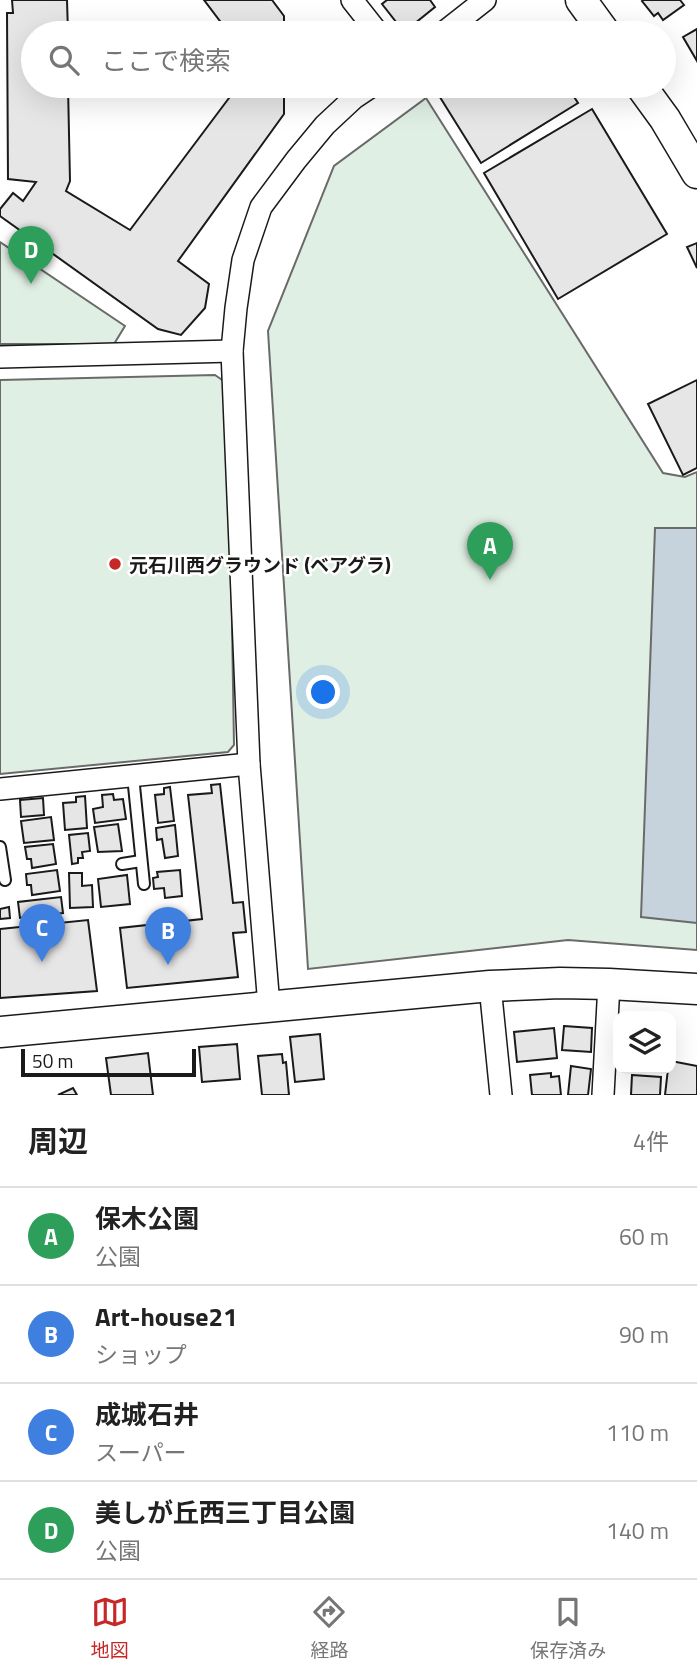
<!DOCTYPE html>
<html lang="ja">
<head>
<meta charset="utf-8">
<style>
  :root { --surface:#fff; --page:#f6f6f6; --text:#222; --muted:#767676; --line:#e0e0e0; --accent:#c62828 }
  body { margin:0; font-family:"Titillium Web","Noto Sans JP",sans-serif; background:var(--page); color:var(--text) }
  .controls { position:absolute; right:21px; bottom:21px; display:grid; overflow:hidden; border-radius:14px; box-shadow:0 7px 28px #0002 }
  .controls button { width:63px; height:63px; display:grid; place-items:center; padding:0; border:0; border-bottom:2px solid var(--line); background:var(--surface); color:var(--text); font:35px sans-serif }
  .scale { position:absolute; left:21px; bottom:18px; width:175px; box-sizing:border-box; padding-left:7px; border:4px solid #1a1a1a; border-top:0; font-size:19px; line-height:24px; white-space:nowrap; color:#1a1a1a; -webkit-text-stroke:5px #fff; paint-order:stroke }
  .you { position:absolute; left:324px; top:693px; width:24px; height:24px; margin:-18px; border:5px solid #fff; border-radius:50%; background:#1a73e8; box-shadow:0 0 0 10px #1a73e833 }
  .badge { display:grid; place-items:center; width:46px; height:46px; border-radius:50%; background:var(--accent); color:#fff; font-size:23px; font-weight:700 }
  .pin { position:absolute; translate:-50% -58px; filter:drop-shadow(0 2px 4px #0008) }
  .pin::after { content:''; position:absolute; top:37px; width:24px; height:21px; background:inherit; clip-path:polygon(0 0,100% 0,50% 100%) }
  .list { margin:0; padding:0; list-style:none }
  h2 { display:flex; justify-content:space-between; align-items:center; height:91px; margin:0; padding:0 28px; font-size:30px }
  h2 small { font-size:23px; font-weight:400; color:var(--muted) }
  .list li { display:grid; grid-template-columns:46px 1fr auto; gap:21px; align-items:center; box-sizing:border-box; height:98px; padding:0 28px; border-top:2px solid var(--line) }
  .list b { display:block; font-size:26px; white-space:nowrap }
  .list p { margin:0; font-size:23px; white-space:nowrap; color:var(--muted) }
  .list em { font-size:23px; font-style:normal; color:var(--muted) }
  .icon { flex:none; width:38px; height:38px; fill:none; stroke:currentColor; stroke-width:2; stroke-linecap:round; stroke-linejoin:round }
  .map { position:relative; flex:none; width:697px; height:1095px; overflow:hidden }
  .search { position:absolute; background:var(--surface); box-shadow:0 7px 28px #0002; left:21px; right:21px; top:21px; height:77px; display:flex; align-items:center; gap:18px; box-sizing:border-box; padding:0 24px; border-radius:38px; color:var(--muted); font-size:26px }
  .sheet { height:483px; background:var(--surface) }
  nav { display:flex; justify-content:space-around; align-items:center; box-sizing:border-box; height:98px; border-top:2px solid var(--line); background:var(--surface); font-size:19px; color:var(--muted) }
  nav a { display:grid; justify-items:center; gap:4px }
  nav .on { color:var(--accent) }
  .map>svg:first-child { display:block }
  .green { fill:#e0efe3; stroke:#6a6a6a; stroke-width:2 }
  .water { fill:#c6d2dc; stroke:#6a6a6a; stroke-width:2 }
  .building { fill:#e6e6e6; stroke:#1a1a1a; stroke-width:2 }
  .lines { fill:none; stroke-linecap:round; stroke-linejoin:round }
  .lane-casing { stroke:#1a1a1a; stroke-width:14 }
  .street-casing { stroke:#1a1a1a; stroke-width:24 }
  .secondary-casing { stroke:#1a1a1a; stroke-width:33 }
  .lane { stroke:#fff; stroke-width:10 }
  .street { stroke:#fff; stroke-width:21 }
  .secondary { stroke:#fff; stroke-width:30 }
  .poi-dot { fill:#c62828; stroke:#fff; stroke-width:2.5 }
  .labels { text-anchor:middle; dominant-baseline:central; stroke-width:5; stroke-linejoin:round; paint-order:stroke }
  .poi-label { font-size:19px; font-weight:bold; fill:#1a1a1a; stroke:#fff; text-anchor:start }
</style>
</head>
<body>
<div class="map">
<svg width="697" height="1095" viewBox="0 0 697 1095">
  <rect width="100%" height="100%" fill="#fff"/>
  <!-- green -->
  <g class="green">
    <polygon points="426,98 663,473 685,477 697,472 697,950 568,940 308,969 268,331 334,166"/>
    <polygon points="0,242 125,326 114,344 0,344"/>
    <polygon points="215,375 228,384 234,745 228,752 0,774 0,380"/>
  </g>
  <!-- water -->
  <polygon class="water" points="655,528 697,528 697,923 641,917"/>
  <!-- building -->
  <g class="building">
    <polygon points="12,0 67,0 68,33 33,33 33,86 68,86 70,181 66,191 130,230 232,94 232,86 341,86 341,88 284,89 284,114 178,261 209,284 205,308 181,335 158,329 0,216 0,209 13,193 23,201 36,182 8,179 7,13 13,13"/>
    <polygon points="204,0 272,0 284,16 284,32 339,30 339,33 229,33"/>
    <polygon points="387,0 430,0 435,7 404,32 382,4"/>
    <polygon points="643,0 680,0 684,5 663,20 658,13 654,16 642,1"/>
    <polygon points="697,29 697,61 683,37"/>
    <polygon points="433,86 567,86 578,103 481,163"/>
    <polygon points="592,109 667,234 558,299 484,173"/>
    <polygon points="697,243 697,268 687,247"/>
    <polygon points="697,380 697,468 683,475 648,404"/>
    <polygon points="220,784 233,903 243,902 246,932 233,933 238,977 127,988 120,928 202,919 188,795 212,793 211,785"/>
    <polygon points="170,787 174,821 158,823 155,795 164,794 164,788"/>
    <polygon points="113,794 114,800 123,799 126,819 95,823 93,809 103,807 102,795"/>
    <polygon points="85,796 87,828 65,830 63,803 76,802 76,797"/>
    <polygon points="43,798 44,815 21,817 20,800"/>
    <polygon points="51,817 54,840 24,843 21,821"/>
    <polygon points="118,824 122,851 98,852 94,827"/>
    <polygon points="175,825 178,856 165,858 162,839 157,840 156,828"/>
    <polygon points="88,833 90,851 82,852 83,858 78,858 78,863 72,864 69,835"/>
    <polygon points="53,844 56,864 32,868 31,859 27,859 25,847"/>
    <polygon points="57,870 60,891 32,895 31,885 27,885 26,874"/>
    <polygon points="180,870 182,896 165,898 164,888 154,889 153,878 158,877 157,872"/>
    <polygon points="69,873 82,873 82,886 92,885 93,907 70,908"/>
    <polygon points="127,875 130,904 101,907 98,879"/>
    <polygon points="61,897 63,913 20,918 18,902"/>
    <polygon points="9,907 10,918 0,919 0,909"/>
    <polygon points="88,920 97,991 0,998 0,929"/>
    <polygon points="564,1026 592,1028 591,1052 562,1050"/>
    <polygon points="554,1028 557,1058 517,1062 514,1032"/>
    <polygon points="320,1034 324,1079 295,1082 290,1037"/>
    <polygon points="237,1044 240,1079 202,1082 199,1047"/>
    <polygon points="148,1053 153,1095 111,1095 106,1058"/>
    <polygon points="282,1054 283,1063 286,1062 289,1095 262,1095 258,1056"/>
    <polygon points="671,1061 697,1066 697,1095 665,1095 668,1069 671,1069"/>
    <polygon points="571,1066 591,1069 588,1095 568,1095"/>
    <polygon points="551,1073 551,1077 559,1076 561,1095 532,1095 530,1075"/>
    <polygon points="632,1075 661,1077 660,1095 631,1095"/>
    <polygon points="73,1088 77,1095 58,1095"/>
  </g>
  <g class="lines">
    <!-- lane casing -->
    <g class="lane-casing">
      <g id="lane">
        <polyline points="133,776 144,884"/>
        <polyline points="0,847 5,880"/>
        <polyline points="122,864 141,861"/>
      </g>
    </g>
    <!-- street casing -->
    <g class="street-casing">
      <g id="street">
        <polyline points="352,0 378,33"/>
        <polyline points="443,33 485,0"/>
        <polyline points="0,357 232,351"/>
        <polyline points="0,789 249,764"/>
        <polyline points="490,986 501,1095"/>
        <polyline points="269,1006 249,764 232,351 236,308 243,260 261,207 296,160 325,125 354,98 372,86"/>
        <polyline points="603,1095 609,984"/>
      </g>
    </g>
    <!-- secondary casing -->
    <g class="secondary-casing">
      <g id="secondary">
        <polyline points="581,0 605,33"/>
        <polyline points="641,86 665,119 697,173"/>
        <polyline points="0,1032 490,986 560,983 609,984 697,989"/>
      </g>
    </g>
    <!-- lane -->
    <use href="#lane" class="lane"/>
    <!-- street -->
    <use href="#street" class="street"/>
    <!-- secondary -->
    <use href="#secondary" class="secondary"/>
  </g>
  <!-- markers -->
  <circle class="poi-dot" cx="115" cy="564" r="7"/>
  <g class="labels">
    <!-- poi labels -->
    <g class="poi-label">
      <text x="129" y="564">元石川西グラウンド (ベアグラ)</text>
    </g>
  </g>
</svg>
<div class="controls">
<button><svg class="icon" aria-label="layers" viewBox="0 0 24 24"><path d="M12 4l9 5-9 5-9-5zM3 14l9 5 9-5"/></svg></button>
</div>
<div class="scale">50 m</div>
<div class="you"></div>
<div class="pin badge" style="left:490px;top:580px;background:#2e9e5b">A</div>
<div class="pin badge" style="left:168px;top:965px;background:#3f7fe0">B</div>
<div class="pin badge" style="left:42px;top:962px;background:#3f7fe0">C</div>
<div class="pin badge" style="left:31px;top:284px;background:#2e9e5b">D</div>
<div class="search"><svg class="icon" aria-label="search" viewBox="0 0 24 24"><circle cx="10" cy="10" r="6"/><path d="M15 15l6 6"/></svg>ここで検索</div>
</div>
<section class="sheet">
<h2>周辺<small>4件</small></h2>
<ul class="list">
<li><span class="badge" style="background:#2e9e5b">A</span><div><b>保木公園</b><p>公園</p></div><em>60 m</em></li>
<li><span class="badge" style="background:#3f7fe0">B</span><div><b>Art-house21</b><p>ショップ</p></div><em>90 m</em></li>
<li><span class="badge" style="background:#3f7fe0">C</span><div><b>成城石井</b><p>スーパー</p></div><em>110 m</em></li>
<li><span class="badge" style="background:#2e9e5b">D</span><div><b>美しが丘西三丁目公園</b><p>公園</p></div><em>140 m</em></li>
</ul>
</section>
<nav>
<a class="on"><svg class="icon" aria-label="map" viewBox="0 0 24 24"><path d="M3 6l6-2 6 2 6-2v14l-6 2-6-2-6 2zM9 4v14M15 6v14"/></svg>地図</a>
<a><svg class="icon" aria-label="directions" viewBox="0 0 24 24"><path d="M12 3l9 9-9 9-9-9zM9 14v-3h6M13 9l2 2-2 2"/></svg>経路</a>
<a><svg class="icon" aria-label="saved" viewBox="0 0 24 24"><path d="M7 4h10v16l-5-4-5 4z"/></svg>保存済み</a>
</nav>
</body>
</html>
